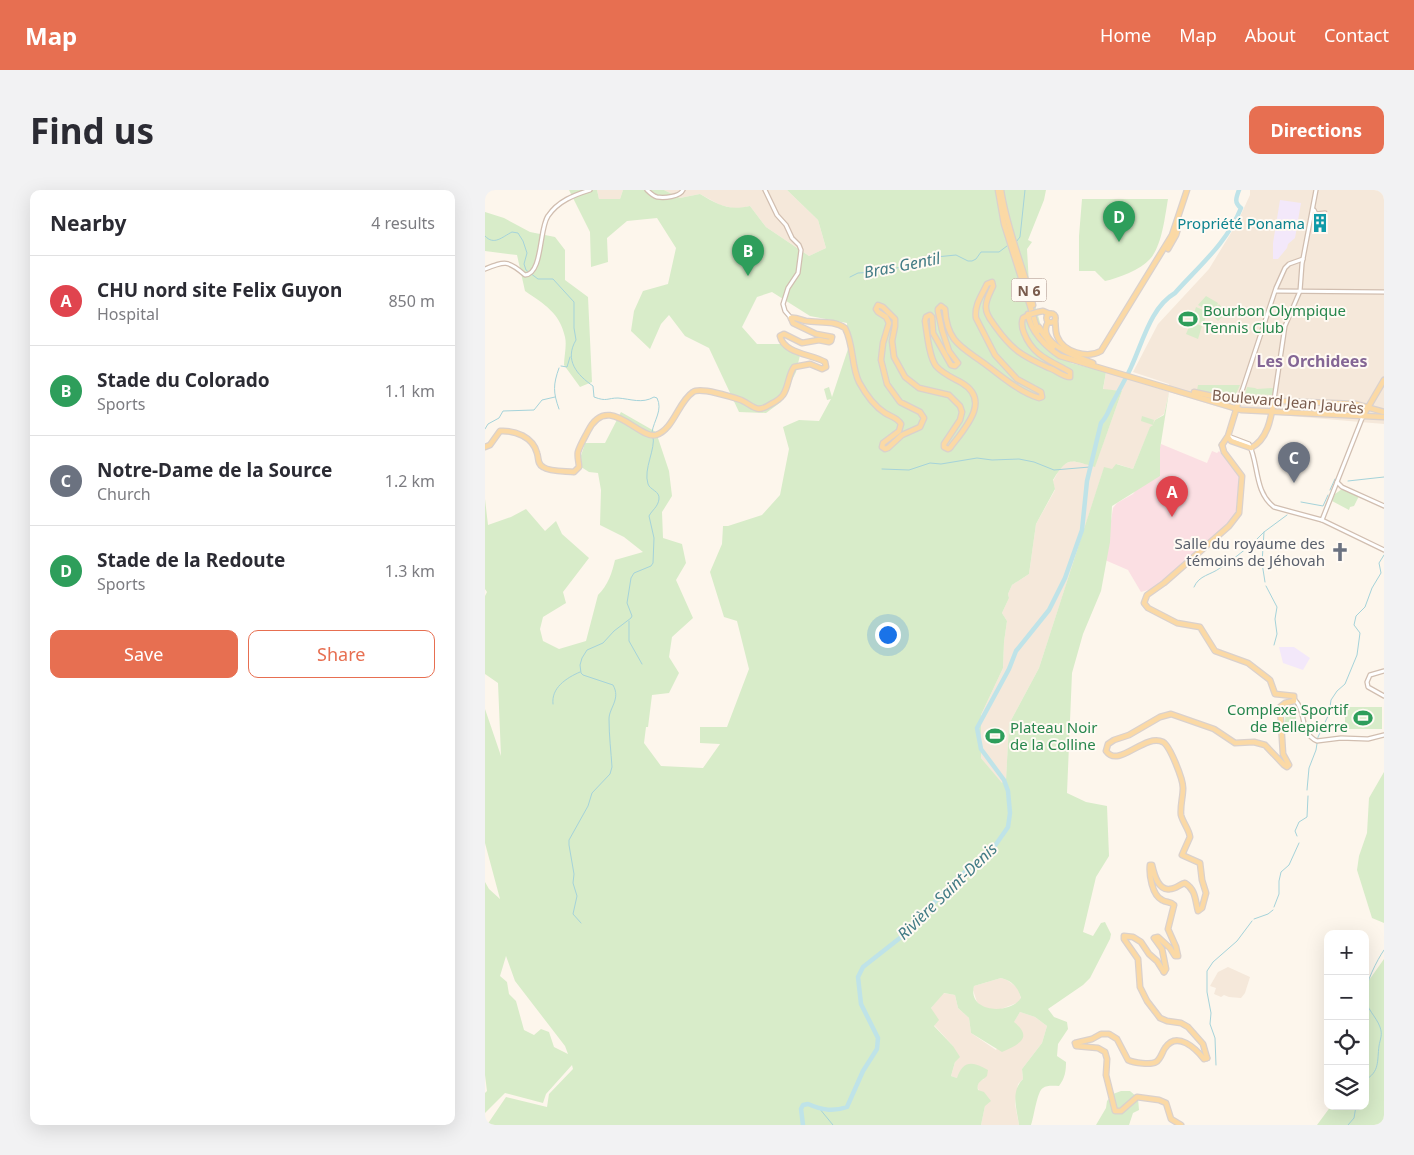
<!DOCTYPE html>
<html lang="en">
<head>
<meta charset="utf-8">
<style>
  :root { --surface:#fff; --page:#f2f2f3; --text:#2b2b33; --muted:#7c7c81; --line:#e1e1e2; --accent:#e76f51 }
  body { margin:0; font-family:"Noto Sans",sans-serif; background:var(--page); color:var(--text) }
  .controls { position:absolute; right:15px; bottom:15px; display:grid; overflow:hidden; border-radius:10px; box-shadow:0 5px 20px #0002 }
  .controls button { width:45px; height:45px; display:grid; place-items:center; padding:0; border:0; border-bottom:1px solid var(--line); background:var(--surface); color:var(--text); font:25px sans-serif }
  .you { position:absolute; left:402px; top:444px; width:18px; height:18px; margin:-12px; border:4px solid #fff; border-radius:50%; background:#1a73e8; box-shadow:0 0 0 8px #1a73e833 }
  .badge { display:grid; place-items:center; width:32px; height:32px; border-radius:50%; background:var(--accent); color:#fff; font-size:16px; font-weight:700 }
  .pin { position:absolute; translate:-50% -41px; filter:drop-shadow(0 1px 2px #0008) }
  .pin::after { content:''; position:absolute; top:26px; width:18px; height:15px; background:inherit; clip-path:polygon(0 0,100% 0,50% 100%) }
  .list { margin:0; padding:0; list-style:none }
  h2 { display:flex; justify-content:space-between; align-items:center; height:65px; margin:0; padding:0 20px; font-size:21px }
  h2 small { font-size:16px; font-weight:400; color:var(--muted) }
  .list li { display:grid; grid-template-columns:32px 1fr auto; gap:15px; align-items:center; box-sizing:border-box; height:90px; padding:0 20px; border-top:1px solid var(--line) }
  .list b { display:block; font-size:19px; white-space:nowrap }
  .list p { margin:0; font-size:16px; white-space:nowrap; color:var(--muted) }
  .list em { font-size:16px; font-style:normal; color:var(--muted) }
  .actions { display:flex; gap:10px; padding:15px 20px }
  .actions a { flex:1; padding:11px 0; border:1px solid var(--accent); border-radius:10px; text-align:center; font-size:18px; color:var(--accent) }
  .actions .main { background:var(--accent); color:#fff }
  .icon { flex:none; width:28px; height:28px; fill:none; stroke:currentColor; stroke-width:2; stroke-linecap:round; stroke-linejoin:round }
  .map { position:relative; flex:none; width:899px; height:935px; overflow:hidden; border-radius:10px }
  header { display:flex; align-items:center; gap:30px; box-sizing:border-box; height:70px; padding:0 25px; background:var(--accent); color:#fff }
  header strong { font-size:24px }
  nav { display:flex; gap:28px; margin-inline-start:auto; font-size:18px }
  .intro { display:flex; align-items:center; justify-content:space-between; box-sizing:border-box; height:120px; padding:0 30px }
  h1 { margin:0; font-size:35px }
  .button { padding:12px 22px; border-radius:10px; background:var(--accent); color:#fff; font-size:18px; font-weight:700 }
  main { display:flex; gap:30px; padding:0 30px }
  aside { flex:1; background:var(--surface); border-radius:10px; box-shadow:0 5px 20px #0002 }
  .map>svg:first-child { display:block }
  .residential { fill:#f5e8da }
  .education { fill:#f3e8fa }
  .medical { fill:#fbdfe3 }
  .green { fill:#d8ecc9; fill-rule:evenodd }
  .lines { fill:none; stroke-linecap:round; stroke-linejoin:round }
  .stream { stroke:#a5d3da; stroke-width:1 }
  .river { stroke:#bfe3e8; stroke-width:4.5 }
  .minor-casing { stroke:#d1beb0; stroke-width:5.5 }
  .major-casing { stroke:#dad1cd; stroke-width:7 }
  .minor { stroke:#fff; stroke-width:3 }
  .major { stroke:#fbd9a5; stroke-width:4.5 }
  .major-bridge-casing { stroke:#dad1cd; stroke-width:7; stroke-linecap:butt }
  .major-bridge { stroke:#fbd9a5; stroke-width:4.5 }
  .labels { text-anchor:middle; dominant-baseline:central; stroke-width:4; stroke-linejoin:round; paint-order:stroke }
  .shield { fill:#fffaf3; stroke:#a28b7f; stroke-width:1 }
  .shield-label { font-size:14px; font-weight:bold; fill:#7a5c4d }
  .culture-label { font-size:15px; fill:#0d838f; stroke:#fffaf3; text-anchor:end }
  .leisure-label { font-size:15px; fill:#27864d; stroke:#fffaf3; text-anchor:start }
  .street-label { font-size:15px; fill:#7a5c4d; stroke:#fffaf3 }
  .worship-label { font-size:15px; fill:#5b616d; stroke:#fffaf3; text-anchor:end }
  .water-label { font-size:16px; font-style:italic; fill:#437c86; stroke:#fffaf3 }
  .neighbourhood-label { font-size:16px; font-weight:bold; fill:#846695; stroke:#fffaf3 }
</style>
</head>
<body>
<header>
<strong>Map</strong>
<nav><a>Home</a><a>Map</a><a>About</a><a>Contact</a></nav>
</header>
<div class="intro"><h1>Find us</h1><a class="button">Directions</a></div>
<main>
<aside>
<h2>Nearby<small>4 results</small></h2>
<ul class="list">
<li><span class="badge" style="background:#e0444e">A</span><div><b>CHU nord site Felix Guyon</b><p>Hospital</p></div><em>850 m</em></li>
<li><span class="badge" style="background:#2e9e5b">B</span><div><b>Stade du Colorado</b><p>Sports</p></div><em>1.1 km</em></li>
<li><span class="badge" style="background:#6b7280">C</span><div><b>Notre-Dame de la Source</b><p>Church</p></div><em>1.2 km</em></li>
<li><span class="badge" style="background:#2e9e5b">D</span><div><b>Stade de la Redoute</b><p>Sports</p></div><em>1.3 km</em></li>
</ul>
<div class="actions"><a class="main">Save</a><a>Share</a></div>
</aside>
<div class="map">
<svg width="899" height="935" viewBox="0 0 899 935">
  <rect width="100%" height="100%" fill="#fdf6ec"/>
  <!-- residential -->
  <g class="residential">
    <polygon points="112,0 138,0 135,9 114,9"/>
    <polygon points="179,0 302,0 333,30 341,58 324,66 281,37 265,16 251,19 235,15 215,4 195,8"/>
    <polygon points="765,0 899,0 899,234 747,221 684,202 679,224 670,230 667,237 665,238 648,279 632,274 627,280 619,278 554,478 524,534 521,590 517,594 496,568 496,525 518,478 519,452 522,431 517,423 524,408 523,404 527,395 544,384 551,334 570,300 568,291 577,275 587,271 610,276 637,201 618,200 621,182 684,202 684,194 648,182 673,134 724,79 752,33 765,5"/>
    <polygon points="743,777 765,787 760,803 756,808 744,807 739,805 736,807 729,804 731,798 725,796 733,782"/>
    <polygon points="516,788 522,790 533,798 536,809 534,812 516,819 508,820 497,817 492,812 488,800 489,796"/>
    <polygon points="458,803 470,805 473,818 484,828 486,843 511,860 535,822 550,827 562,836 557,853 537,879 538,889 533,894 530,914 534,935 496,935 500,916 492,896 494,892 499,889 472,888 466,886 470,872 468,856 449,835 449,824 446,818"/>
  </g>
  <!-- education -->
  <g class="education">
    <polygon points="795,10 816,13 810,48 803,54 802,58 793,69 788,69 788,53"/>
    <polygon points="794,457 809,457 825,468 818,480 798,473"/>
  </g>
  <!-- medical -->
  <polygon class="medical" points="676,254 722,273 727,261 732,263 734,261 754,286 751,320 750,324 742,334 676,393 667,399 656,402 643,380 620,370 628,318 632,313 648,304 669,276"/>
  <!-- green -->
  <g class="green">
    <path d="M 84,0 L 112,0 L 114,9 L 135,9 L 138,0 L 179,0 L 195,8 L 215,4 C 234,15 243,21 265,16 L 281,37 L 324,66 L 341,58 L 333,30 L 302,0 L 561,0 L 559,10 L 543,50 L 547,52 L 542,59 L 544,94 L 558,143 L 586,173 L 621,182 L 618,199 L 637,201 L 610,277 C 584,270 583,266 568,290 L 570,299 L 551,334 L 544,384 L 527,395 L 523,404 L 524,408 L 517,423 L 522,431 L 519,452 L 518,478 L 496,525 L 496,568 L 517,593 L 521,590 L 524,534 L 554,478 L 619,277 L 627,279 L 631,274 L 648,279 L 665,237 L 668,235 L 656,231 L 657,226 L 669,230 L 668,234 L 670,230 L 679,225 L 684,202 L 675,259 L 675,286 L 627,316 L 625,352 L 616,401 L 598,444 L 587,483 L 582,603 L 601,612 L 622,616 L 624,666 L 611,687 L 598,742 L 608,746 L 616,733 L 620,732 L 626,744 L 625,749 L 605,788 L 598,795 L 563,819 L 569,827 L 582,832 L 583,839 L 573,854 L 572,866 L 581,872 C 581,881 580,888 574,896 C 569,896 562,895 558,898 C 552,901 549,927 546,935 L 534,935 C 532,919 525,902 538,889 L 537,879 L 557,853 L 562,836 L 550,827 L 535,822 L 529,832 C 549,848 533,855 517,862 L 486,843 L 484,828 L 473,818 L 470,805 L 459,803 L 446,818 L 454,830 L 449,836 L 468,856 L 475,867 L 470,872 L 466,886 L 472,888 C 478,870 488,871 503,880 L 502,886 C 497,891 491,892 493,900 L 499,902 L 506,911 L 500,916 L 496,935 L 2,935 L 21,907 L 62,917 L 64,904 L 88,879 L 87,875 L 61,904 L 58,913 L 20,903 L 0,923 L 0,903 L 2,901 L 0,885 L 0,692 L 4,699 L 15,709 L 0,653 L 0,519 L 16,566 L 13,493 L 0,484 L 0,406 L 2,402 L 0,399 L 0,309 L 3,335 L 26,327 L 41,319 L 60,341 L 71,331 L 77,344 L 104,368 L 78,402 L 81,413 L 58,427 L 55,439 L 58,451 L 74,459 L 101,451 L 113,405 C 123,395 127,383 130,370 L 158,362 L 139,347 L 115,335 L 116,300 L 113,283 L 104,282 L 93,275 L 100,253 L 120,253 L 136,222 L 171,242 L 184,281 L 187,306 L 177,322 L 178,348 L 197,354 L 201,373 L 191,390 L 208,428 L 187,447 L 184,467 L 194,483 L 184,503 L 167,505 L 163,537 L 161,537 L 159,553 L 176,576 L 218,578 L 235,554 L 215,553 L 215,537 L 242,537 L 264,479 L 252,431 L 239,427 L 225,382 L 237,354 L 238,336 L 243,336 L 277,325 L 295,305 L 304,259 L 298,237 L 314,230 L 334,231 L 346,209 L 342,210 L 339,199 L 344,197 L 347,207 L 363,159 L 362,133 L 325,126 L 287,102 L 272,107 L 257,137 L 272,154 L 300,154 L 316,161 L 311,182 L 296,212 L 281,223 L 254,222 L 224,158 L 200,146 L 184,125 L 176,134 L 165,159 L 146,141 L 149,121 L 158,101 L 183,94 L 191,58 L 172,28 L 142,31 L 122,48 L 123,72 L 106,77 L 105,42 ZM 21,766 L 30,791 L 80,856 L 83,864 L 69,857 L 64,842 L 56,839 L 49,845 L 39,840 L 31,811 L 24,804 L 22,792 L 15,786 ZM 516,788 C 528,791 533,798 536,808 C 525,825 482,823 489,796 Z"/>
    <path d="M 597,9 L 683,9 C 680,26 677,56 665,69 C 655,80 634,88 620,91 L 610,81 L 594,81 L 594,46 Z"/>
    <path d="M 0,22 L 19,28 L 45,42 L 70,47 L 80,60 L 80,90 L 103,107 L 107,192 L 95,197 L 79,175 C 79,167 82,155 80,147 C 75,123 59,114 40,101 L 32,65 L 0,61 Z"/>
    <polygon points="721,106 733,113 732,116 734,114 742,123 733,131 725,123 729,118 725,121 713,115"/>
    <polygon points="711,117 723,122 718,134 707,129"/>
    <polygon points="706,132 717,136 713,149 701,144"/>
    <polygon points="713,195 755,195 751,204 722,202 712,200"/>
    <polygon points="762,197 770,198 772,199 789,198 788,205 760,204"/>
    <polygon points="857,299 874,306 869,316 865,317 864,320 847,311 850,304"/>
    <polygon points="801,516 811,517 811,532 800,532"/>
    <rect x="860" y="517" width="37" height="22"/>
    <polygon points="899,582 899,733 887,728 872,680 874,666 882,643 884,608"/>
    <polygon points="899,769 899,935 832,935 846,916 880,916 880,803 882,793"/>
    <polygon points="636,901 645,901 653,908 654,920 648,923 644,935 611,935 621,918 622,911 628,904"/>
  </g>
  <g class="lines">
    <!-- stream -->
    <g class="stream">
      <path d="M 0,46 C 9,56 17,47 27,42 L 33,43 L 38,51 L 42,63 L 39,74 L 41,80 L 53,89 L 68,89 L 89,112 L 89,138 L 91,150 C 79,170 92,185 108,196 L 109,207 C 122,212 122,208 133,208 C 146,209 157,214 169,207 L 172,208 C 178,220 169,230 167,242"/>
      <polyline points="531,52 535,47 540,0"/>
      <polyline points="365,87 373,83 405,81 428,71 451,67 471,65 483,71 487,71 491,69 496,62 514,62 522,56"/>
      <polyline points="76,176 82,177 85,167"/>
      <path d="M 74,178 C 68,195 68,202 74,219"/>
      <polyline points="0,239 3,234 14,228 18,221 49,220 57,210 70,207"/>
      <polyline points="397,279 424,280 445,273 456,274 492,268 507,270 534,269 549,272 569,280 605,277"/>
      <polyline points="863,291 899,287"/>
      <polyline points="845,300 850,289"/>
      <polyline points="816,312 838,316 843,305"/>
      <polyline points="779,342 777,373 780,392"/>
      <polyline points="769,352 779,342 802,325"/>
      <polyline points="781,396 792,417 790,429 792,444 789,455"/>
      <path d="M 709,397 C 714,385 726,385 735,378 C 745,372 753,365 762,358"/>
      <polyline points="144,431 144,451 157,474"/>
      <path d="M 68,514 C 66,498 81,488 95,482"/>
      <polyline points="822,600 824,578 831,560 833,547 844,524 846,510 852,501 860,494 872,465 875,443 869,435 871,426 880,417 887,398 896,383 894,373 899,365"/>
      <polyline points="812,646 810,641 814,632 822,627 823,606"/>
      <polyline points="789,717 794,704 794,691 796,682 804,675 814,653"/>
      <polyline points="769,729 783,724 788,720"/>
      <path d="M 96,733 L 88,724 L 92,706 L 88,693 L 89,684 L 84,655 L 84,650 L 103,616 L 107,603 L 125,584 L 127,577 C 126,562 124,545 124,529 C 124,518 136,509 128,495 L 98,485 L 96,483 L 95,475 L 97,468 L 102,460 L 118,453 L 129,441 L 146,428 L 147,426 L 142,413 L 146,388 L 149,383 L 166,376 L 168,373 L 169,348 L 164,326 C 167,320 173,317 174,309 C 175,301 165,300 163,294 C 158,279 171,259 168,246"/>
      <polyline points="731,875 730,848 725,834 726,823 722,802 722,781 728,772 752,751 767,731"/>
      <path d="M 880,890 C 895,882 892,871 894,856 C 895,849 898,845 895,837 C 891,826 881,819 880,806 C 880,794 892,770 899,760"/>
      <polyline points="334,918 348,935"/>
      <polyline points="863,935 869,928 871,916"/>
    </g>
    <!-- river -->
    <path class="river" d="M 318,935 L 316,919 L 318,915 L 323,914 C 337,920 348,922 362,917 L 378,881 L 392,859 L 393,848 L 376,814 L 373,787 L 378,777 L 420,744 L 470,690 L 507,660 L 523,637 L 525,623 L 523,601 L 519,590 L 496,559 L 492,538 L 524,479 L 531,461 L 564,420 L 580,388 L 597,340 L 602,291 L 616,233 C 623,226 624,218 629,210 C 635,198 642,187 647,175 C 658,151 666,117 690,103 C 714,76 742,53 756,18 C 749,13 751,8 754,0"/>
    <!-- minor casing -->
    <g class="minor-casing">
      <g id="minor">
        <path d="M 162,0 C 165,3 168,6 172,7 C 179,8 195,7 198,0"/>
        <polyline points="280,0 292,25 301,35 307,48 314,55 316,60 313,83 303,98 298,114 300,121 306,128"/>
        <polyline points="829,20 831,24 840,23"/>
        <path d="M 0,79 C 20,71 23,70 40,85 C 58,84 54,38 63,26 C 73,11 89,5 105,0"/>
        <polyline points="791,101 899,102"/>
        <polyline points="755,207 791,98 800,78 804,74 818,69"/>
        <polyline points="789,210 800,136 815,101 817,74 831,0"/>
        <path d="M 743,246 L 764,254 C 774,274 769,302 789,317 L 837,330 L 899,360"/>
        <polyline points="852,292 857,297 899,316"/>
        <polyline points="837,330 878,226"/>
        <polyline points="899,481 885,485 882,492 883,497 899,506"/>
        <path d="M 810,510 C 822,522 814,543 832,551 L 856,548 L 883,549 L 899,545"/>
      </g>
    </g>
    <!-- major casing -->
    <g class="major-casing">
      <g id="major">
        <polyline points="513,0 519,34 553,141"/>
        <path d="M 516,0 C 522,40 538,76 548,115"/>
        <polyline points="683,59 691,45 695,32"/>
        <polyline points="553,122 558,121 565,124"/>
        <circle cx="566" cy="128" r="4.5"/>
        <path d="M 543,124 C 545,141 561,157 575,166 L 756,220 L 899,227"/>
        <path d="M 306,128 C 311,127 316,130 321,131 C 334,133 349,130 360,138 C 369,155 366,176 374,192 C 380,203 389,216 400,223 C 406,227 412,227 416,234 L 414,241 L 398,253 L 397,257 L 400,259 L 403,258 L 417,245 L 435,237 L 439,228 L 435,222 L 415,212 L 402,194 L 396,170 L 398,153 L 404,133 L 401,127 L 393,122 L 391,119 L 393,115 L 398,117 L 410,129 L 410,136 L 407,151 L 409,167 L 420,187 L 434,198 L 464,205 L 475,216 L 477,222 L 475,230 L 459,254 L 459,257 L 463,259 L 465,258 C 479,239 507,211 477,193 C 468,188 458,184 451,176 C 444,167 442,143 440,131 L 441,127 L 445,125 L 447,127 L 448,143 L 466,175 L 470,176 L 473,173 L 464,161 L 457,140 L 453,121 L 453,119 L 456,116 L 460,119 C 462,155 480,158 504,177 C 520,189 535,202 554,208 L 557,207 L 556,202 L 532,189 L 510,165 L 491,128 C 489,115 497,105 502,94 L 507,92 L 508,96 C 505,103 500,111 501,118 C 501,125 506,130 510,136 C 527,160 537,166 564,178 C 571,180 578,187 585,187 L 585,182 C 566,171 548,166 539,143 C 537,138 536,133 538,128 L 546,124"/>
        <path d="M 570,130 C 571,136 570,141 572,146 C 578,162 602,169 616,161 L 687,45 L 702,0"/>
        <path d="M 563,132 C 550,153 594,168 608,173"/>
        <polyline points="554,137 559,145 568,157"/>
        <polyline points="709,202 727,206 795,211 871,214 899,222"/>
        <polyline points="878,226 899,190"/>
        <path d="M 743,247 L 746,251 L 766,258 C 783,249 786,228 789,210"/>
        <polyline points="737,255 743,246 755,207"/>
        <path d="M 0,257 L 5,255 L 15,241 C 30,240 48,247 52,263 C 54,268 52,274 58,277 C 65,282 80,281 89,282 L 94,277 C 94,272 92,267 93,262 C 95,255 100,247 103,241 C 123,201 154,250 171,245 C 189,239 193,212 208,202 C 215,197 247,207 256,210 C 269,216 271,224 286,214 C 290,212 295,209 298,205 C 304,196 303,185 309,177 L 325,174 L 337,179 L 341,177 L 340,172 C 327,164 299,164 295,146 L 299,144 L 317,153 L 334,150 L 344,152 L 346,151 L 347,147 L 331,144 L 308,133 L 306,128"/>
        <path d="M 679,782 L 681,779 L 677,759 L 669,748 L 673,747 L 685,758 L 690,766 L 693,766 L 691,757 L 683,739 L 689,715 C 685,711 682,713 677,710 C 667,705 664,685 665,675 L 667,675 C 669,684 673,701 685,699 C 691,699 695,694 700,693 C 711,700 710,710 713,721 L 717,718 L 721,703 L 717,690 L 715,673 L 697,665 L 705,647 C 704,639 698,633 696,625 C 695,616 698,607 698,598 C 698,589 685,556 678,552 C 659,543 634,579 621,561 L 623,554 L 629,550 L 644,545 L 675,527 L 686,524 L 729,539 L 750,553 L 769,552 L 780,555 L 799,575 L 802,577 L 804,575 L 798,564 L 795,517 L 800,513 L 809,511 L 809,506 L 790,504 L 785,490 L 763,473 L 730,461 L 715,437 L 692,433 L 663,418 L 659,413 L 662,405 L 679,393 L 744,336 L 754,323 L 757,286 L 739,262 L 737,255"/>
        <polyline points="679,782 672,771 664,764 656,752 648,747 639,746 639,749 653,769 655,797 662,811 675,828 682,831 696,833 703,837 718,854 722,868"/>
        <path d="M 696,935 L 686,929 L 681,913 L 674,910 L 652,907 L 636,921 L 630,921 L 621,885 L 622,869 L 620,862 L 613,858 L 591,856 L 590,853 L 607,849 L 616,844 L 624,844 L 632,849 L 643,870 C 649,873 666,875 671,872 C 676,869 677,862 680,858 C 692,840 711,859 719,869 L 722,868"/>
      </g>
    </g>
    <!-- minor -->
    <use href="#minor" class="minor"/>
    <!-- major -->
    <use href="#major" class="major"/>
    <!-- major-bridge casing -->
    <g class="major-bridge-casing">
      <polyline id="major-bridge" points="546,124 553,122"/>
    </g>
    <!-- major-bridge -->
    <use href="#major-bridge" class="major-bridge"/>
  </g>
  <!-- icons -->
  <defs>
    <g id="building-bare" transform="scale(1.5)"><path d="M-4-6H4V6H1V3H-1V6H-4ZM-2.5-4.3h1.7v1.8h-1.7ZM.8-4.3h1.7v1.8H.8ZM-2.5-1h1.7V.8h-1.7ZM.8-1h1.7V.8H.8Z" fill="#0f9aa8" stroke="#fffaf3" stroke-width="2.5" paint-order="stroke"/></g>
    <g id="stadium-bare" transform="scale(1.5)"><path d="M0-5a6.5 5 0 1 0 0 10a6.5 5 0 1 0 0-10ZM-3.5-1.8h7v3.6h-7Z" fill="#2e9e5b" stroke="#fffaf3" stroke-width="2.5" paint-order="stroke"/></g>
    <g id="church-bare" transform="scale(1.5)"><path d="M-1.2-6h2.4v3.5h3.3v2.4h-3.3V6h-2.4V-.1h-3.3v-2.4h3.3Z" fill="#6b7280" stroke="#fffaf3" stroke-width="2.5" paint-order="stroke"/></g>
  </defs>
  <g fill-rule="evenodd">
    <use href="#building-bare" x="835" y="33"/>
    <use href="#stadium-bare" x="703" y="129"/>
    <use href="#church-bare" x="855" y="362"/>
    <use href="#stadium-bare" x="878" y="528"/>
    <use href="#stadium-bare" x="510" y="546"/>
  </g>
  <g class="labels">
    <!-- shield labels -->
    <rect class="shield" x="526.5" y="88.5" width="35" height="23" rx="4"/>
    <g class="shield-label">
      <text x="544" y="100">N 6</text>
    </g>
    <!-- culture labels -->
    <g class="culture-label">
      <text x="820" y="33">Propriété Ponama</text>
    </g>
    <!-- leisure labels -->
    <g class="leisure-label">
      <text x="718" y="120">Bourbon Olympique<tspan x="718" dy="17">Tennis Club</tspan></text>
      <text x="863" y="519" text-anchor="end">Complexe Sportif<tspan x="863" dy="17">de Bellepierre</tspan></text>
      <text x="525" y="537">Plateau Noir<tspan x="525" dy="17">de la Colline</tspan></text>
    </g>
    <!-- street labels -->
    <g class="street-label">
      <text transform="translate(803 211) rotate(5)">Boulevard Jean Jaurès</text>
    </g>
    <!-- worship labels -->
    <g class="worship-label">
      <text x="840" y="353">Salle du royaume des<tspan x="840" dy="17">témoins de Jéhovah</tspan></text>
    </g>
    <!-- water labels -->
    <g class="water-label">
      <text transform="translate(417 75) rotate(-11)">Bras Gentil</text>
      <text transform="translate(462 701) rotate(-44)">Rivière Saint-Denis</text>
    </g>
    <!-- neighbourhood labels -->
    <g class="neighbourhood-label">
      <text x="827" y="171">Les Orchidees</text>
    </g>
  </g>
</svg>
<div class="controls">
<button>+</button>
<button>−</button>
<button><svg class="icon" aria-label="locate" viewBox="0 0 24 24"><circle cx="12" cy="12" r="6"/><path d="M12 2v4M12 18v4M2 12h4M18 12h4"/></svg></button>
<button><svg class="icon" aria-label="layers" viewBox="0 0 24 24"><path d="M12 4l9 5-9 5-9-5zM3 14l9 5 9-5"/></svg></button>
</div>
<div class="you"></div>
<div class="pin badge" style="left:687px;top:327px;background:#e0444e">A</div>
<div class="pin badge" style="left:263px;top:86px;background:#2e9e5b">B</div>
<div class="pin badge" style="left:809px;top:293px;background:#6b7280">C</div>
<div class="pin badge" style="left:634px;top:52px;background:#2e9e5b">D</div>
</div>
</main>
</body>
</html>
